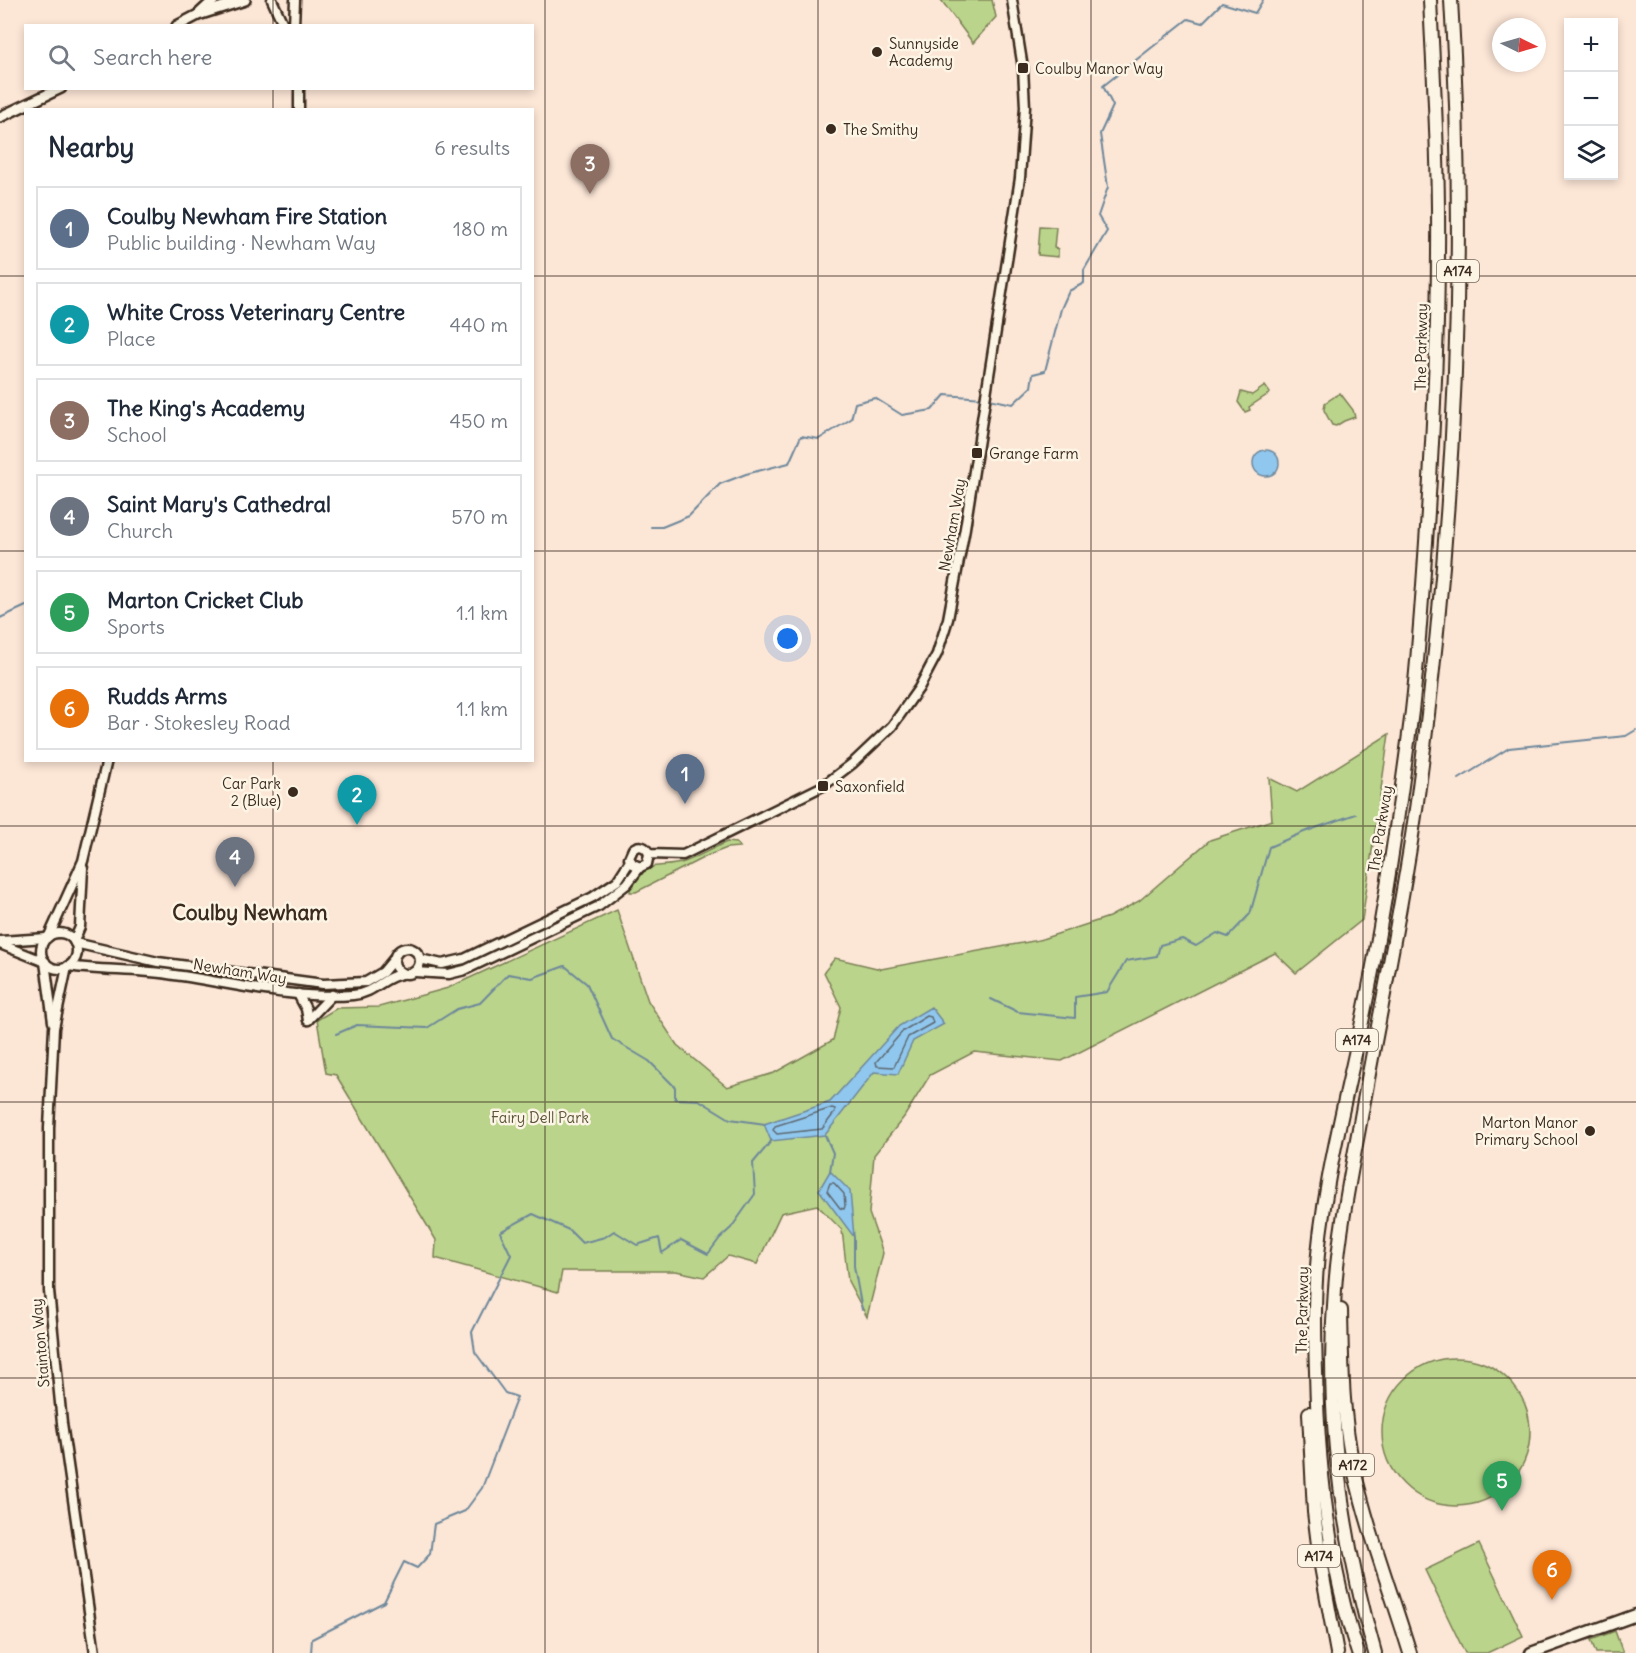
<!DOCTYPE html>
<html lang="en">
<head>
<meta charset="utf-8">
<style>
  :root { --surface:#fff; --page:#f2f2f3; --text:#1f2937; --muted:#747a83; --line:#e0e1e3; --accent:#1a73e8 }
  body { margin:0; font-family:Delius,sans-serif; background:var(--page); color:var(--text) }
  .controls { position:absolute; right:18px; top:18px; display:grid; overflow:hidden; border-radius:0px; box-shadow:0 3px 9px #0003 }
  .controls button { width:54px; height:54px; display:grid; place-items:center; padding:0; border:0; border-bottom:2px solid var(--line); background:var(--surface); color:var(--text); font:30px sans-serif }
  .compass { position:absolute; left:1492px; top:18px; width:54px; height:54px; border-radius:50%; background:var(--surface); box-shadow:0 3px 9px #0003; rotate:95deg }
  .you { position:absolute; left:788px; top:639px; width:21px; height:21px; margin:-15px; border:4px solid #fff; border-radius:50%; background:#1a73e8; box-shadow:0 0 0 9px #1a73e833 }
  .badge { display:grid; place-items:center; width:39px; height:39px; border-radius:50%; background:var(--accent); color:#fff; font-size:20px; font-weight:700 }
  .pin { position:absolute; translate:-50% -50px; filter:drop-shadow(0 2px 3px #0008) }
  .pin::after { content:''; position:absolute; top:32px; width:21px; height:18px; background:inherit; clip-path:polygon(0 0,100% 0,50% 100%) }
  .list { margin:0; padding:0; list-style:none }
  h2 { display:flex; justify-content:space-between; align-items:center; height:78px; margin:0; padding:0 24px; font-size:26px }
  h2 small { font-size:20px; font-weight:400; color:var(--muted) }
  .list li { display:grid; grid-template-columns:39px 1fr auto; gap:18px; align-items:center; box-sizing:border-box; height:84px; margin:0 12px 12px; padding:0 12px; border:2px solid var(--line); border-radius:0px }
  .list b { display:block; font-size:22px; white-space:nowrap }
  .list p { margin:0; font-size:20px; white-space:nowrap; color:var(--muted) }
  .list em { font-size:20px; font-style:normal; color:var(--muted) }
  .icon { flex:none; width:33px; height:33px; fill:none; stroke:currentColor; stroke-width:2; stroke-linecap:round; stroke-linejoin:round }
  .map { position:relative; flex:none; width:1636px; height:1653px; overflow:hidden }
  .search { position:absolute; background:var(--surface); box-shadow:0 3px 9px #0003; left:24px; top:24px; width:510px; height:66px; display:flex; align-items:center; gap:15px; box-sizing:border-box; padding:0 21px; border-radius:0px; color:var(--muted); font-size:22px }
  .panel { position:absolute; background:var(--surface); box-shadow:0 3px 9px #0003; left:24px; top:108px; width:510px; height:654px; border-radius:0px }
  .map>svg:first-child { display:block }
  .green { fill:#bad48b; stroke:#7a7f54; stroke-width:1.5 }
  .water { fill:#90c7ee; stroke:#6e889b; stroke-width:1.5 }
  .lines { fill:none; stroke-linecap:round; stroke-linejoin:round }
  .shore { stroke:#5d6971; stroke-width:1.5 }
  .stream { stroke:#6e889b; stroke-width:2 }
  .tertiary-casing { stroke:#3b2a1e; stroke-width:13 }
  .secondary-casing { stroke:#3b2a1e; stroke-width:14 }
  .primary-casing { stroke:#3b2a1e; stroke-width:15 }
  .trunk-casing { stroke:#3b2a1e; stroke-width:16 }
  .tertiary { stroke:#fcf5e5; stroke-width:8 }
  .secondary { stroke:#fcf5e5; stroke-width:9 }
  .primary { stroke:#fcf5e5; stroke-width:10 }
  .trunk { stroke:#fcf5e5; stroke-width:12 }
  .grid { fill:none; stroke:#3b2a1e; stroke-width:1.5; stroke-opacity:0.55 }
  .poi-dot { fill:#3b2a1e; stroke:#fcf5e5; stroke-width:2 }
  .labels { text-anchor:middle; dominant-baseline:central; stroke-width:5; stroke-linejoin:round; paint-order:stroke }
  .shield { fill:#fcf5e5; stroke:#75675a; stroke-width:1.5 }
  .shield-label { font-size:14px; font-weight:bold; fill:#3b2a1e }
  .poi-label { font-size:15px; fill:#3b2a1e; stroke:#fcf5e5; text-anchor:start }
  .street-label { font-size:15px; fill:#3b2a1e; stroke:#fcf5e5 }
  .park-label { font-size:15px; fill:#5b5439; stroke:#fcf5e5 }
  .district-label { font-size:21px; font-weight:bold; fill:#3b2a1e; stroke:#fcf5e5 }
</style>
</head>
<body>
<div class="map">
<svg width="1636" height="1653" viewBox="0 0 1636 1653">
  <rect width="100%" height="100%" fill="#fce6d6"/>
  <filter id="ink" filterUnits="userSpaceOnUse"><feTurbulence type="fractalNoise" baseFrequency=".0167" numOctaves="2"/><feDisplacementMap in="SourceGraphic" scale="12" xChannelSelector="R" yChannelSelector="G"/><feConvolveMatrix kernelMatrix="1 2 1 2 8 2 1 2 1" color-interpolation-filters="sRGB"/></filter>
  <g filter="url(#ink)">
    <!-- green -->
    <g class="green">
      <polygon points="941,0 992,0 996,17 973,43"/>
      <polygon points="1040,226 1056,227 1054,248 1058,249 1058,257 1038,255"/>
      <polygon points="1265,386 1270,393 1249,407 1250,410 1245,412 1238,402 1241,392 1252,395"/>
      <polygon points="1340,393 1353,410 1355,417 1344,421 1336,426 1332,425 1324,410 1325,403"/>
      <polygon points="1389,734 1362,920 1296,973 1275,953 1062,1061 974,1052 930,1075 904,1117 874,1155 869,1213 883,1253 867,1317 848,1281 842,1230 817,1205 781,1213 757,1264 728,1256 704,1277 676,1271 562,1271 558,1292 435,1258 436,1240 336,1075 326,1073 317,1020 337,1008 379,1007 448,988 617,910 648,1001 677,1045 727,1087 774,1073 833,1040 841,1007 824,972 835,958 881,969 1039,940 1109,917 1139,901 1210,840 1272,820 1269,778 1297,792"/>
      <path d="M 727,842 L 736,843 L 740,847 L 727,848 L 709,855 L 636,892 L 630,892 C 632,858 662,870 684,862 C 699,857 712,848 727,842 Z"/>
      <circle cx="1456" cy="1432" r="74"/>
      <polygon points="1479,1544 1523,1636 1487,1653 1465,1653 1425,1570"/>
      <polygon points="1615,1631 1623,1653 1596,1653 1591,1640"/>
    </g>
    <!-- water -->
    <g class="water">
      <circle cx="1266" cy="463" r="13"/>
      <polygon points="931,1007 944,1024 913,1041 898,1074 874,1072 825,1135 771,1141 764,1124 830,1102 899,1026"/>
      <polygon points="830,1171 850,1191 854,1237 819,1190"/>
    </g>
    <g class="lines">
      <!-- shore -->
      <g class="shore">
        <polygon points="927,1016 931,1017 933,1023 908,1037 894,1067 877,1066 876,1062 903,1031"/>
        <polygon points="832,1108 835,1109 835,1112 822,1129 777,1134 773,1130 775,1126"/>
        <polygon points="830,1183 834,1183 844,1194 845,1206 844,1209 840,1208 827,1191"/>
      </g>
      <!-- stream -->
      <g class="stream">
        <polyline points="989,399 1013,404 1031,387 1033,374 1045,371 1061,309 1069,291 1084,283 1084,270 1107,231 1098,216 1108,187 1100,134 1113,106 1103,86 1188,19 1202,23 1222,3 1255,13 1263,0"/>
        <polyline points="651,527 662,527 689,516 720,484 746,474 789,463 801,436 819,439 851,419 855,403 875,398 902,415 932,410 945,395 983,398"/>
        <polyline points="0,618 26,606"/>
        <polyline points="1459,779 1509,748 1626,736 1636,730"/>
        <polyline points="991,999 1018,1012 1075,1018 1075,997 1107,992 1126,961 1157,956 1160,945 1182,939 1196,946 1217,933 1228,937 1250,914 1269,847 1304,832 1356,814"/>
        <polyline points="336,1034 357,1025 427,1028 457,1009 480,1003 508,974 532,978 565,966 587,984 612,1039 649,1061 675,1087 675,1099 699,1100 730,1119 765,1124"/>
        <polyline points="825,1135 833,1153 830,1171"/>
        <polyline points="854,1237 854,1266 862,1310"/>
        <polyline points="311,1653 312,1639 384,1602 404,1562 417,1568 430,1554 434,1524 465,1511 482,1488 517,1397 505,1393 475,1352 472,1332 511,1255 500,1232 533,1214 569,1230 582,1243 605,1237 614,1231 637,1245 659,1238 662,1253 681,1240 708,1254 720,1238 731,1228 755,1194 753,1163 772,1140"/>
      </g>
      <!-- tertiary casing -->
      <g class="tertiary-casing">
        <g id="tertiary">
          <polyline points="272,0 284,26"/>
          <polyline points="294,26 295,0"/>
          <polyline points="299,88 299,110"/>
          <path d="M 649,854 L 647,864 L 640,867 L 633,864 L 629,858 L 633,849 C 639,844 646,846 649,854 L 683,855 L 823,786 L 853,763 L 892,726 L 919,688 L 937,654 L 948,619 L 965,528 L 1020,178 L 1025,107 L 1023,68 L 1012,0"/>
          <circle cx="59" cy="951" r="18"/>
          <polyline points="49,936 83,861 107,760"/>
          <polyline points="0,941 47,938"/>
          <polyline points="74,941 80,927 83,868"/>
          <polyline points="75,943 158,962 323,984 366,982 383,972 393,960"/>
          <polyline points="0,944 45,962"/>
          <circle cx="407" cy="961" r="13"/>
          <polyline points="420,959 442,964 464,959 593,897 617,881 630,861"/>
          <polyline points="45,962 53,1022"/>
          <path d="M 68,966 C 101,971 135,969 168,974 C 228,982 293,1000 353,995 C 375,993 384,976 402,974"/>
          <polyline points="67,967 54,1028 49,1128 49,1291 62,1423 95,1653"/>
          <polyline points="415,972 449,974 465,970 599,906 627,884 640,867"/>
          <polyline points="298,994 306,1009 308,1020"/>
          <polyline points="308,1020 332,995"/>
        </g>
      </g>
      <!-- secondary casing -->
      <g class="secondary-casing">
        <g id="secondary">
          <polyline points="200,13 214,0"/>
          <polyline points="177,26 198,15 245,0"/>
          <polyline points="0,117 61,88"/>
        </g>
      </g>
      <!-- primary casing -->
      <g class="primary-casing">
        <polyline id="primary" points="1531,1653 1636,1615"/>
      </g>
      <!-- trunk casing -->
      <g class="trunk-casing">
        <g id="trunk">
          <path d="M 1341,1310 C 1342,1361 1342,1415 1353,1465 C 1367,1529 1391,1591 1410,1653"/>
          <polyline points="1309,1413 1314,1512 1320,1561 1337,1653"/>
          <path d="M 1358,1653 C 1328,1563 1318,1467 1316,1372 C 1315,1342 1314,1311 1316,1280 C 1321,1191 1345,1104 1363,1017 C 1384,916 1399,813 1412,711 C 1419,650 1423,588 1427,527 C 1433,435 1438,343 1438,251 C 1439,167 1434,84 1430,0"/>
          <path d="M 1375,1653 C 1341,1535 1325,1412 1335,1289 C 1339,1233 1350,1178 1360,1123 C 1379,1016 1402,910 1417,802 C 1453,536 1468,268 1451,0"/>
        </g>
      </g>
      <!-- tertiary -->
      <use href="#tertiary" class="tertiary"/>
      <!-- secondary -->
      <use href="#secondary" class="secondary"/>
      <!-- primary -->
      <use href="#primary" class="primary"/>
      <!-- trunk -->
      <use href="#trunk" class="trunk"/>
    </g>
  </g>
  <!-- grid -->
  <path class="grid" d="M 273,0 L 273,26M 545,0 L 545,1653M 818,0 L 818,1653M 1091,0 L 1091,1653M 1363,0 L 1363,1653M 273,88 L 273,110M 0,276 L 26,276M 532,276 L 1636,276M 0,551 L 26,551M 532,551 L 1636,551M 273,760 L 273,1653M 0,826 L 1636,826M 0,1102 L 1636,1102M 0,1378 L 1636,1378"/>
  <!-- markers -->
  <g class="poi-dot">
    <circle cx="877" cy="52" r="6"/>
    <rect x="1017" y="62" width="12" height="12" rx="3"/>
    <circle cx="831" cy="129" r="6"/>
    <rect x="971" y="447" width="12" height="12" rx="3"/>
    <rect x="817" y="780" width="12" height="12" rx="3"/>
    <circle cx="293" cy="792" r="6"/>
    <circle cx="1590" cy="1131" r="6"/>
  </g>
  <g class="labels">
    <!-- shield labels -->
    <g class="shield">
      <rect x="1437" y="260" width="42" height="22" rx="4.5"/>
      <rect x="1336" y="1029" width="42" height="22" rx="4.5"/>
      <rect x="1332" y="1454" width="42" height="22" rx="4.5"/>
      <rect x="1298" y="1545" width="42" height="22" rx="4.5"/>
    </g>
    <g class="shield-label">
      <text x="1458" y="271">A174</text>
      <text x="1357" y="1040">A174</text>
      <text x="1353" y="1465">A172</text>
      <text x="1319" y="1556">A174</text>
    </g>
    <!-- poi labels -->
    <g class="poi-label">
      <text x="889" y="43">Sunnyside<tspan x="889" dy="17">Academy</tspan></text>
      <text x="1035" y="68">Coulby Manor Way</text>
      <text x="843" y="129">The Smithy</text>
      <text x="989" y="453">Grange Farm</text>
      <text x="281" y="783" text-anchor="end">Car Park<tspan x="281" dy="17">2 (Blue)</tspan></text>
      <text x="835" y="786">Saxonfield</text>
      <text x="1578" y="1122" text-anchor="end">Marton Manor<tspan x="1578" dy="17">Primary School</tspan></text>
    </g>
    <!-- street labels -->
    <g class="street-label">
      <text transform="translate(1421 347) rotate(-89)">The Parkway</text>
      <text transform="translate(952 525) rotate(-80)">Newham Way</text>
      <text transform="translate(1380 829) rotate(-81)">The Parkway</text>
      <text transform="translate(240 971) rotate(9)">Newham Way</text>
      <text transform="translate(1302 1310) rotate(-89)">The Parkway</text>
      <text transform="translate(40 1343) rotate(-95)">Stainton Way</text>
    </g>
    <!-- park labels -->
    <g class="park-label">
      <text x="540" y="1117">Fairy Dell Park</text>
    </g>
    <!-- district labels -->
    <g class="district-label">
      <text x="250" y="912">Coulby Newham</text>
    </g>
  </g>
</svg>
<div class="controls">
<button>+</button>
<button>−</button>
<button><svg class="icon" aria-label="layers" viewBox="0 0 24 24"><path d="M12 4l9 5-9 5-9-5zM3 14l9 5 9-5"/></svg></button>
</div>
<svg class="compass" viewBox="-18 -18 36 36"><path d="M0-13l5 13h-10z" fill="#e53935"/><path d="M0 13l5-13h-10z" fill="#747a83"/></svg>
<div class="you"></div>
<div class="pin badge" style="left:685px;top:804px;background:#5c6f8a">1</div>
<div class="pin badge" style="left:357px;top:825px;background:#0f9aa8">2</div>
<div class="pin badge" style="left:590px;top:194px;background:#8d6e63">3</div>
<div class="pin badge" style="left:235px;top:887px;background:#6b7280">4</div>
<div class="pin badge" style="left:1502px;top:1511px;background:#2e9e5b">5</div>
<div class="pin badge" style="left:1552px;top:1600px;background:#e8710a">6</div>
<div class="search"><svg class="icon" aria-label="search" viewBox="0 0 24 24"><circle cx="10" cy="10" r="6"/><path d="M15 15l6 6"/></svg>Search here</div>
<section class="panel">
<h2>Nearby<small>6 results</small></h2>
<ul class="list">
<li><span class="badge" style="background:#5c6f8a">1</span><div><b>Coulby Newham Fire Station</b><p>Public building · Newham Way</p></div><em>180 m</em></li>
<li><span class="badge" style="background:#0f9aa8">2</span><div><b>White Cross Veterinary Centre</b><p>Place</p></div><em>440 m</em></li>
<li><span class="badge" style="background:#8d6e63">3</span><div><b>The King's Academy</b><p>School</p></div><em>450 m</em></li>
<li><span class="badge" style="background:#6b7280">4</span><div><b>Saint Mary's Cathedral</b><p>Church</p></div><em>570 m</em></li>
<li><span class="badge" style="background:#2e9e5b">5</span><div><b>Marton Cricket Club</b><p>Sports</p></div><em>1.1 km</em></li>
<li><span class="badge" style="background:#e8710a">6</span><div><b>Rudds Arms</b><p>Bar · Stokesley Road</p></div><em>1.1 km</em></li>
</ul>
</section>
</div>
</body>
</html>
